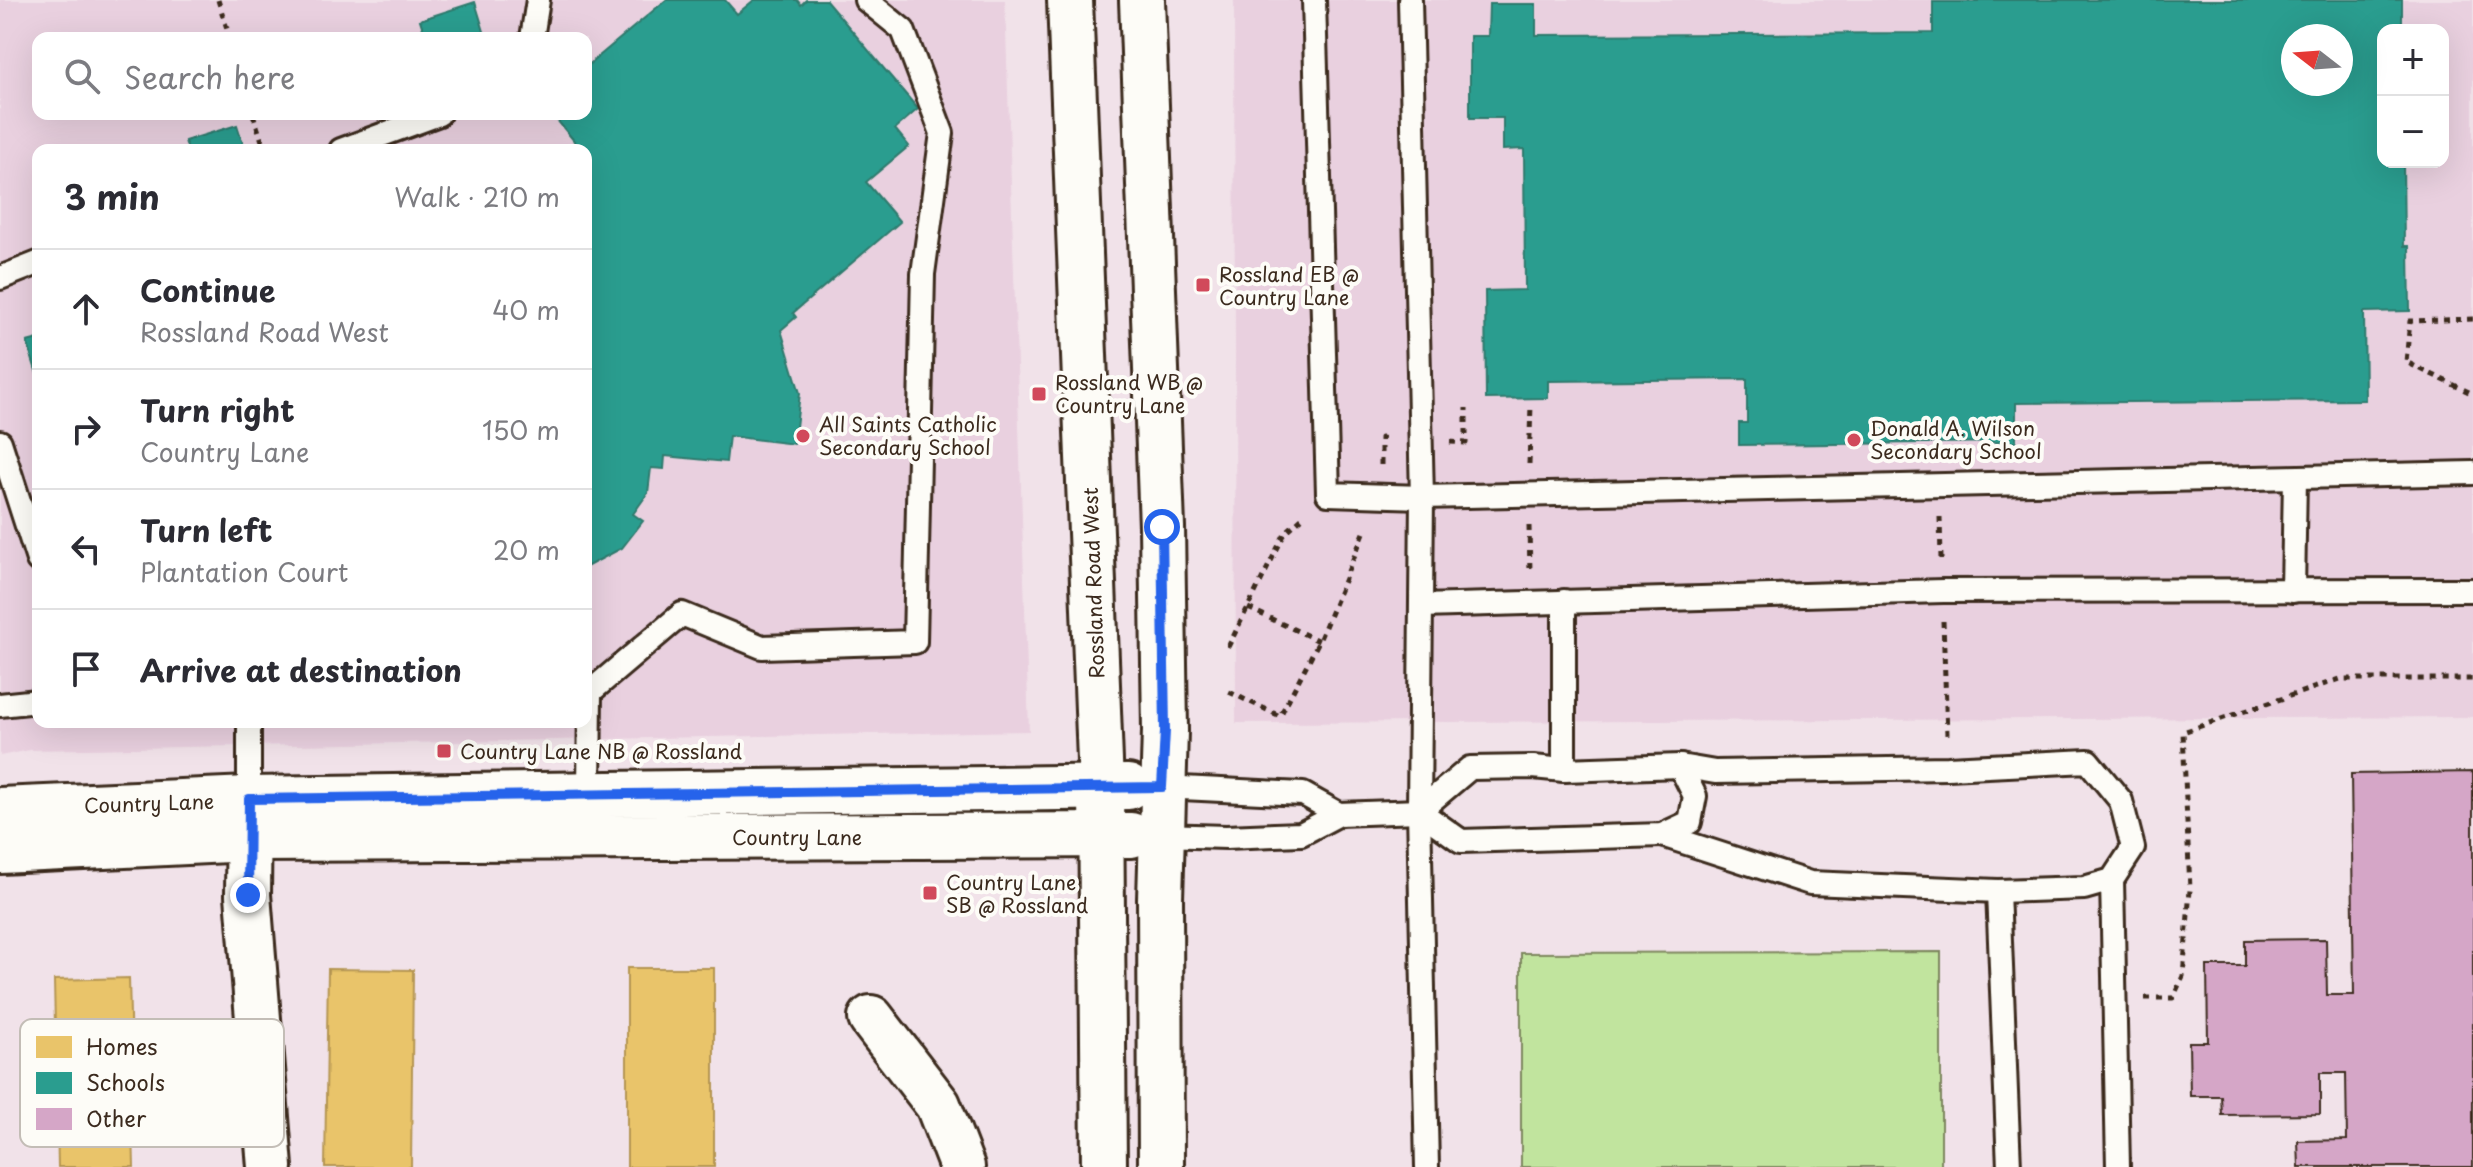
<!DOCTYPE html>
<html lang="en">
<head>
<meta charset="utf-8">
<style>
  :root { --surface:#fff; --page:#f7f7f7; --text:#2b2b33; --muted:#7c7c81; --line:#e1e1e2 }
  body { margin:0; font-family:"Playpen Sans",sans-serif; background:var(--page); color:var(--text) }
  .controls { position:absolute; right:24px; top:24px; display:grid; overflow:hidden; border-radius:16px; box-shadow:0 8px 32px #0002 }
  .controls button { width:72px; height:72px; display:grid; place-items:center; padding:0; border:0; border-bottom:2px solid var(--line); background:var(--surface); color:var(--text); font:40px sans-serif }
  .compass { position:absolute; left:2281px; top:24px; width:72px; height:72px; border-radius:50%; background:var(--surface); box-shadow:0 8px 32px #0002; rotate:287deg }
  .stop { position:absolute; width:24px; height:24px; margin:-18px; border:6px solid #2563eb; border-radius:50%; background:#fff }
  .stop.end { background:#2563eb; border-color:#fff; box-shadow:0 2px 8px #0008 }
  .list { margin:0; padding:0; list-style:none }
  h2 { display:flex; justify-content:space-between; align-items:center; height:104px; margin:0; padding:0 32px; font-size:34px }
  h2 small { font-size:26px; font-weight:400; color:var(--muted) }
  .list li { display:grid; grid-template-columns:52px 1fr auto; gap:24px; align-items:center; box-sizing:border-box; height:120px; padding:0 32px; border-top:2px solid var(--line) }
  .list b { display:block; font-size:30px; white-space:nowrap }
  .list p { margin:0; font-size:26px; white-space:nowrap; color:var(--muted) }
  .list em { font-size:26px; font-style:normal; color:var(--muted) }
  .icon { flex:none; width:44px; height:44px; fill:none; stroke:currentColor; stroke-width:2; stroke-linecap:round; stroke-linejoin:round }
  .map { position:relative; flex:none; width:2473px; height:1167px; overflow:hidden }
  .search { position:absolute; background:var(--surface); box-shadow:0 8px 32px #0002; left:32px; top:32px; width:560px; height:88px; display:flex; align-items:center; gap:20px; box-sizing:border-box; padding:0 28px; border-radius:16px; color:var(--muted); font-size:30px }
  .panel { position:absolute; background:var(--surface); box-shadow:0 8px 32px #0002; left:32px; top:144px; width:560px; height:584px; border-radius:16px }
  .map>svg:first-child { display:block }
  .built { fill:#e9d0df; fill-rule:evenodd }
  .green { fill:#c1e49e; stroke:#7e875e; stroke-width:2 }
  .homes { fill:#e9c46a; stroke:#b59653; stroke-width:2 }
  .schools { fill:#2a9d8f; stroke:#2f7a6d; stroke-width:2; fill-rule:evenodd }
  .building { fill:#d5a6c7; stroke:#3b2a1e; stroke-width:2 }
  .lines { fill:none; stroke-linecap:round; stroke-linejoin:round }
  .lane-casing { stroke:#3b2a1e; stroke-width:28 }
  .street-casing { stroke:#3b2a1e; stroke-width:50 }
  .secondary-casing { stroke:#3b2a1e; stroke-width:50 }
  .path { stroke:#3b2a1e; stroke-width:5; stroke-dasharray:6 6; stroke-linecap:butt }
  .lane { stroke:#fdfcf7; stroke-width:22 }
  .street { stroke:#fdfcf7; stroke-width:44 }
  .secondary { stroke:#fdfcf7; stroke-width:44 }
  .route { stroke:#2563eb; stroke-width:10 }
  .poi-dot { fill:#d1495b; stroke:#fdfcf7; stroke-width:3 }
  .labels { text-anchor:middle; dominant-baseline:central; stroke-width:8; stroke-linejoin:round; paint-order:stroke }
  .poi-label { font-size:20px; fill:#3b2a1e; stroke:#fdfcf7; text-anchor:start }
  .street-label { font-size:20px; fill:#3b2a1e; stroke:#fdfcf7 }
  .key { fill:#fdfcf7; stroke:#c3bdb6; stroke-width:2 }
  .key-label { font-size:22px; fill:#3b2a1e }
</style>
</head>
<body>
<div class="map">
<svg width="2473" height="1167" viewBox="0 0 2473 1167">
  <rect width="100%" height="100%" fill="#f1e2e9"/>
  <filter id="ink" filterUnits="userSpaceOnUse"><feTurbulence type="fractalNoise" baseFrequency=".0125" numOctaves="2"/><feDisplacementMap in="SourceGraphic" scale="16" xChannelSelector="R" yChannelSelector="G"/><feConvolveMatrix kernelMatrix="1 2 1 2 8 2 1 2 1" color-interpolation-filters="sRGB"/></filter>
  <g filter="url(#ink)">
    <!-- built -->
    <g class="built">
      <path d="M 0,0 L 1005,0 L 1029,731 L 30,750 L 0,756 ZM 38,38 L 586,38 L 586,114 L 38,114 ZM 38,150 L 586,150 L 586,722 L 38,722 Z"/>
      <path d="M 1234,0 L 2473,0 L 2473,717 L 1236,723 ZM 2383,30 L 2443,30 L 2443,162 L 2383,162 ZM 2293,36 L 2341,36 L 2341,84 L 2293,84 Z"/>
    </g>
    <!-- green -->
    <polygon class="green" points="1941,952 1941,1167 1521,1167 1521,953"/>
    <!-- homes -->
    <g class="homes">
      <rect x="627" y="968" width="87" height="199"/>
      <polygon points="328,969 413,970 411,1167 325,1167"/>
      <polygon points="129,978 134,1167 58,1167 54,980"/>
    </g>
    <!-- schools -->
    <g class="schools">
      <polygon points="666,0 725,0 737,14 754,0 797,0 801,5 806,0 826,0 918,109 895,129 909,146 866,182 900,222 793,313 796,317 781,330 800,393 794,444 729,436 726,462 665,456 664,469 651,468 648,493 633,514 643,521 622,548 586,567 586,150 566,150 575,142 552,114 586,114 586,67"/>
      <path d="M 1978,0 L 2402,0 L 2402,30 L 2383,30 L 2383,162 L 2403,162 L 2404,246 L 2409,246 L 2410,311 L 2364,312 L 2365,400 L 2016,403 L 2016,442 L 1739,445 L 1739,423 L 1747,423 L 1747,379 L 1548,381 L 1548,398 L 1486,399 L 1485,291 L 1525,290 L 1524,149 L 1503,150 L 1503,118 L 1470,118 L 1470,36 L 1488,36 L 1489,4 L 1536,4 L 1536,35 L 1933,33 L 1933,2 L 1978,2 ZM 2293,36 L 2341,36 L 2341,84 L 2293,84 Z"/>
      <polygon points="475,2 486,38 426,38 420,20"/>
      <polygon points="237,125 245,150 188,150 185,141"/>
      <polygon points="38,339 38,377 27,342"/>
    </g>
    <!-- building -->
    <polygon class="building" points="2473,772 2473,1167 2299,1167 2298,1141 2347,1140 2346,1073 2320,1073 2320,1114 2222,1115 2221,1096 2190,1096 2189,1042 2208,1042 2207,966 2245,966 2245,940 2326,939 2327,995 2354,995 2351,774"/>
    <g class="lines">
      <!-- lane casing -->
      <g class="lane-casing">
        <g id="lane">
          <polyline points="1314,0 1328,494 1422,497 2473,473"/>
          <polyline points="1410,0 1422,497 1419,811 1427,1167"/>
          <polyline points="532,38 538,0"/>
          <polyline points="341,150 439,114"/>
          <polyline points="0,278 38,263"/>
          <polyline points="0,442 38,560"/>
          <polyline points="2293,591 2295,478"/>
          <polyline points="1564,601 1564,770"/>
          <polyline points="1421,606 1943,591 2473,590"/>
          <polyline points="586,692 590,692 589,794"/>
          <polyline points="590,692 682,614 762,647 915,642 923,274 942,133 903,30 866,0"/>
          <polyline points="0,705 38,701"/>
          <polyline points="249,722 249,799"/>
          <polyline points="1162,787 1303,794 1339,814"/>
          <polyline points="1162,835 1226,837 1301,834 1339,814 1419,811 1461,841 1662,835 1690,822 1695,796 1680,766 1564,770 1533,767 1470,768 1419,811"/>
          <polyline points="1662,835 1810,883 1998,891 2084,888 2112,880 2133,848 2121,801 2088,761 1948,768 1715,772 1680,766"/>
          <polyline points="2112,880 2118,1167"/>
          <polyline points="1998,891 2009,1167"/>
        </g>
      </g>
      <!-- street casing -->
      <g class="street-casing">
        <g id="street">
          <polyline points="249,802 248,895 270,1167"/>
          <polyline points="871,1018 938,1105 962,1167"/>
        </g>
      </g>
      <!-- secondary casing -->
      <g class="secondary-casing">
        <g id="secondary">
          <polyline points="1070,0 1101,786 1104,1167"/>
          <polyline points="1142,0 1162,527 1165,731 1160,899 1161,1167"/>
          <polyline points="0,810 249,799 1128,787"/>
          <polyline points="0,851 249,839 1131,835"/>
        </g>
      </g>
      <!-- path -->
      <g class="path">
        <polyline points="218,0 230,38"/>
        <polyline points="253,114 265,150"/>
        <polyline points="2473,319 2410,321 2406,362 2473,394"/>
        <polyline points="1450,442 1466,443 1466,408"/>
        <polyline points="1529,464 1531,405"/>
        <polyline points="1381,465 1381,438 1388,439"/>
        <polyline points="1940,517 1941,559"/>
        <polyline points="1529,526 1530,572"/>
        <polyline points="1248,608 1319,641"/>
        <polyline points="1943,621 1947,735"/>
        <polyline points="1228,647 1285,533 1306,514"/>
        <polyline points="1229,692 1280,716 1319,641 1366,528"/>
        <polyline points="2145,998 2173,998 2183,976 2190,890 2183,732 2340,679 2473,679"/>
      </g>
      <!-- lane -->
      <use href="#lane" class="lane"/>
      <!-- street -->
      <use href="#street" class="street"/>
      <!-- secondary -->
      <use href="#secondary" class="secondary"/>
    </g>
  </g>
  <g class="lines" filter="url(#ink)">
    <!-- route -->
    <polyline class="route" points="248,895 249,799 1162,787 1165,731 1162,527"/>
  </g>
  <!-- markers -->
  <g class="poi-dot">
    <rect x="1195" y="277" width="16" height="16" rx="4"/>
    <rect x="1031" y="386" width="16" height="16" rx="4"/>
    <circle cx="803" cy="436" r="8"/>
    <circle cx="1854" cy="440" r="8"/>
    <rect x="436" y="743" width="16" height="16" rx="4"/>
    <rect x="922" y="885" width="16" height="16" rx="4"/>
  </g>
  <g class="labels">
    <!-- poi labels -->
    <g class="poi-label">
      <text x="1219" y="274">Rossland EB @<tspan x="1219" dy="23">Country Lane</tspan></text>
      <text x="1055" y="382">Rossland WB @<tspan x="1055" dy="23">Country Lane</tspan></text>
      <text x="819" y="424">All Saints Catholic<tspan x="819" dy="23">Secondary School</tspan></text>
      <text x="1870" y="428">Donald A. Wilson<tspan x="1870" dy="23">Secondary School</tspan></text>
      <text x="460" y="751">Country Lane NB @ Rossland</text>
      <text x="946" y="882">Country Lane<tspan x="946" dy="23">SB @ Rossland</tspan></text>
    </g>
    <!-- street labels -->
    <g class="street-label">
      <text transform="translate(1093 583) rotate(-92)">Rossland Road West</text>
      <text transform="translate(149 803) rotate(-2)">Country Lane</text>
      <text x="797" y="837">Country Lane</text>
    </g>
  </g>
  <!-- legend -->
  <rect x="20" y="1019" width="264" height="128" rx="12" class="key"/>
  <rect x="36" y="1036" width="36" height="22" fill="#e9c46a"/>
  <rect x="36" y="1072" width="36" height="22" fill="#2a9d8f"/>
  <rect x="36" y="1108" width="36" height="22" fill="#d5a6c7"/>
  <g class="key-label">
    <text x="86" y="1055">Homes</text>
    <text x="86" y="1091">Schools</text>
    <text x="86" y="1127">Other</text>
  </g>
</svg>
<div class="controls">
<button>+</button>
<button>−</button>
</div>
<svg class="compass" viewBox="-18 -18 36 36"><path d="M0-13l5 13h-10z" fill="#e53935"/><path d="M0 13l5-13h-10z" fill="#7c7c81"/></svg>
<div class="stop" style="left:1162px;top:527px"></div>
<div class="stop end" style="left:248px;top:895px"></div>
<div class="search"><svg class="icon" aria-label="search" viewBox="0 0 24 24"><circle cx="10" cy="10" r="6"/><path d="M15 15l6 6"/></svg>Search here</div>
<section class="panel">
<h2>3 min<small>Walk · 210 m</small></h2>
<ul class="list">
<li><svg class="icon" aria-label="ahead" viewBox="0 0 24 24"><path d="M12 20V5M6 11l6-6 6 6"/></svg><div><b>Continue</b><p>Rossland Road West</p></div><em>40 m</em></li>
<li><svg class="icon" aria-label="right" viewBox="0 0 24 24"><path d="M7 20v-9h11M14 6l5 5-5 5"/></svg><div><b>Turn right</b><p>Country Lane</p></div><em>150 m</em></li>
<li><svg class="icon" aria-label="left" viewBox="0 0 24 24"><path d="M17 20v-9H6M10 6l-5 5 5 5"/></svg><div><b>Turn left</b><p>Plantation Court</p></div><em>20 m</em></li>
<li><svg class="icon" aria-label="arrive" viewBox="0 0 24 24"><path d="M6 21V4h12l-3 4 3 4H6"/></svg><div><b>Arrive at destination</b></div></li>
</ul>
</section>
</div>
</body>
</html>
